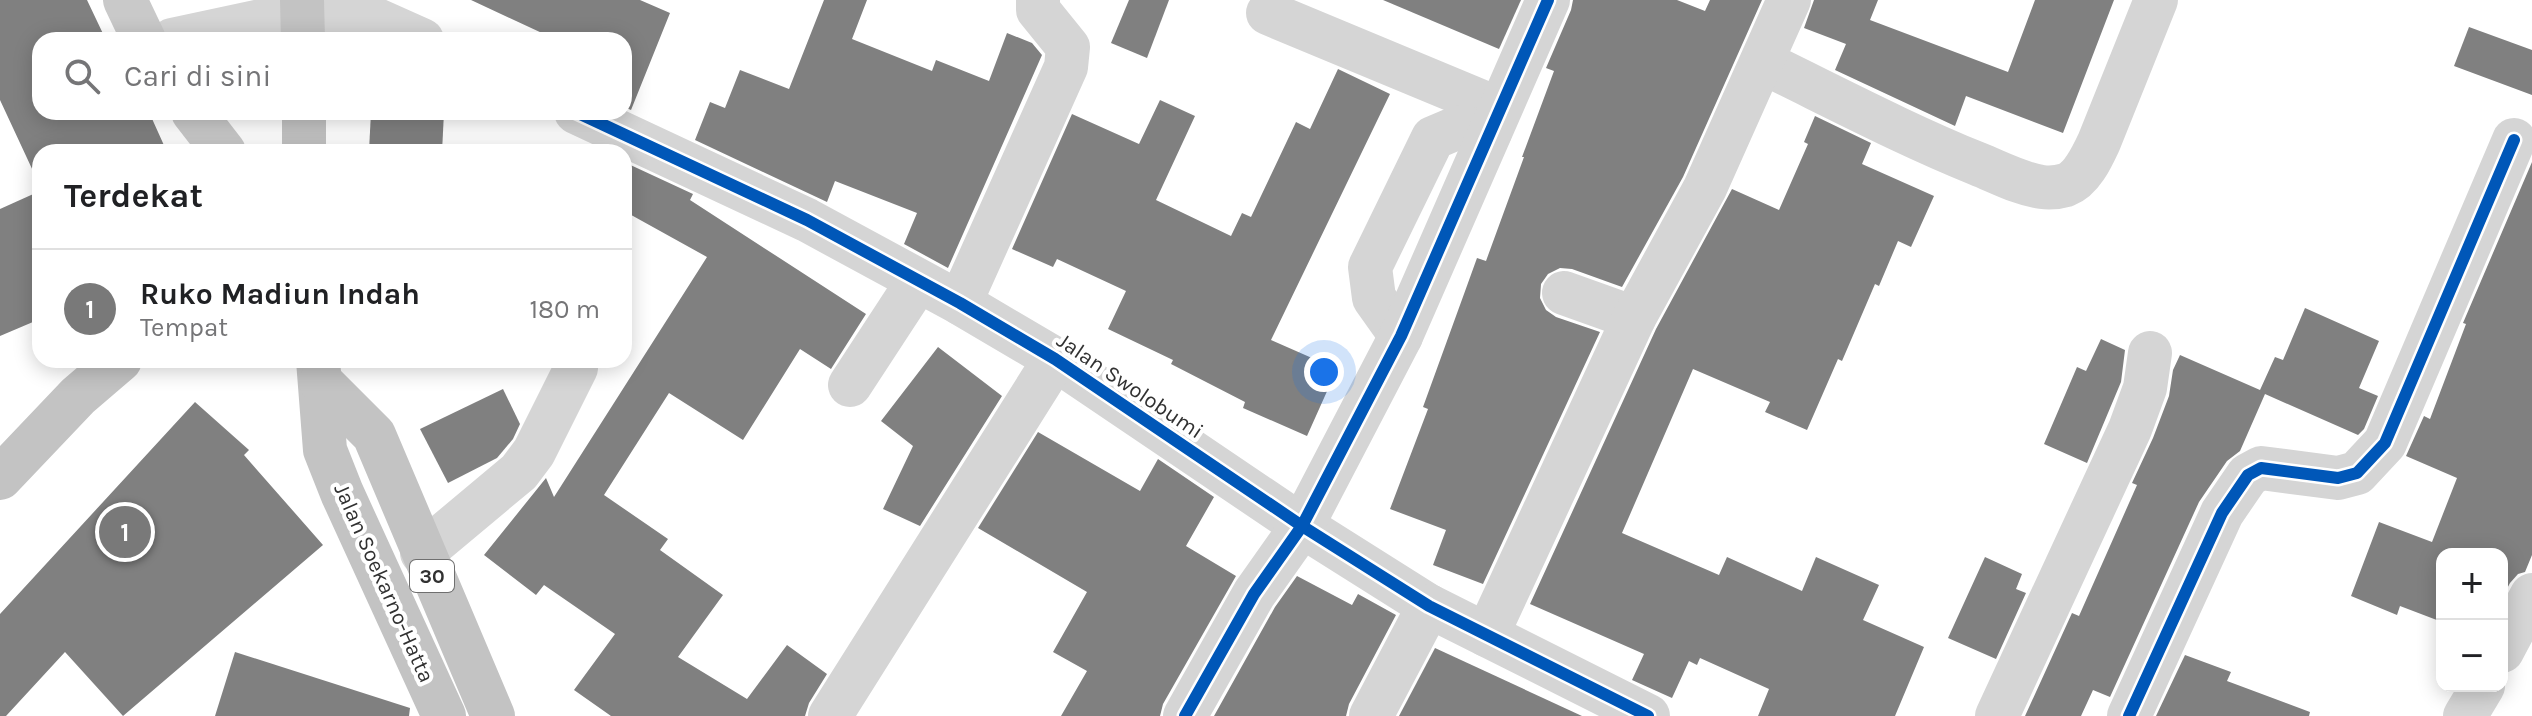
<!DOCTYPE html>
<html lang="id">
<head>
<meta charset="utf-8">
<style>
  :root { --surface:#fff; --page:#f6f6f6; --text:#202124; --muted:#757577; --line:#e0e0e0; --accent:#797979 }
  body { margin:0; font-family:Karla,sans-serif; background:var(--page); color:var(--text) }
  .controls { position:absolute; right:24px; bottom:24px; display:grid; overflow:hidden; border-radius:16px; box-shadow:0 4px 20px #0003 }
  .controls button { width:72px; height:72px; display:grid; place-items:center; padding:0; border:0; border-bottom:2px solid var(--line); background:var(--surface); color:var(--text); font:40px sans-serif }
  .you { position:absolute; left:1324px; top:372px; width:28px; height:28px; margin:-20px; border:6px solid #fff; border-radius:50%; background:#1a73e8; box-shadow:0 0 0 12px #1a73e833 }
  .badge { display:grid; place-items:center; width:52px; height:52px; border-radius:50%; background:var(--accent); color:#fff; font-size:26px; font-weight:700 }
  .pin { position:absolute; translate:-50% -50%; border:4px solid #fff; box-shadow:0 2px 8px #0006 }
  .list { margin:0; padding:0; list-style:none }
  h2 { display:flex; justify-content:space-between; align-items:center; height:104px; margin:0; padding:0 32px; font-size:34px }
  h2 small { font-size:26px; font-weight:400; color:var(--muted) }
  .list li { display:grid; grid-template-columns:52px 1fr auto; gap:24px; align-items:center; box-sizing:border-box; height:120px; padding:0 32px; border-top:2px solid var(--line) }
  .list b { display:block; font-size:30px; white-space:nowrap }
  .list p { margin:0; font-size:26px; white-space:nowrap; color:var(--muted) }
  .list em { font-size:26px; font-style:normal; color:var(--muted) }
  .icon { flex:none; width:44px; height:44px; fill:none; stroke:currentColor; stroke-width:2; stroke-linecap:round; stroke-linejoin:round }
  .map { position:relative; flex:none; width:2532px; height:716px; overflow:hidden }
  .search { position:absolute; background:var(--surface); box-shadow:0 4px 20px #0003; left:32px; top:32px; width:600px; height:88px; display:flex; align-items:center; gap:20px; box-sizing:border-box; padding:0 28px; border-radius:24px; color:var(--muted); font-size:30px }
  .panel { position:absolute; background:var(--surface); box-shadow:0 4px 20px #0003; left:32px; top:144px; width:600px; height:224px; border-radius:24px }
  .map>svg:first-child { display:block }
  .building { fill:#808080 }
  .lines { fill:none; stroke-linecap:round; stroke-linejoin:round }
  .minor { stroke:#d5d5d5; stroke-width:44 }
  .major { stroke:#c9c9c9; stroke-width:44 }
  .highway { stroke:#c3c3c3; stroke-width:44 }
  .cycleway-casing { stroke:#fff; stroke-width:17 }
  .cycleway { stroke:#0057b8; stroke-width:12 }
  .labels { text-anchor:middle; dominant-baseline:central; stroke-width:8; stroke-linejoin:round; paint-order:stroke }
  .shield { fill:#fff; stroke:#6f6f6f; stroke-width:2 }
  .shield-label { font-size:20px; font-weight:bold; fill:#313131 }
  .street-label { font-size:22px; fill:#313131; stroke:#fff }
</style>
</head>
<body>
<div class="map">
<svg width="2532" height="716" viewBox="0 0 2532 716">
  <rect width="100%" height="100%" fill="#fff"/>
  <!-- building -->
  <g class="building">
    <polygon points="0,0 87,0 106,40 40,40 40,112 149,112 167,152 40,152 40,186 0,100"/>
    <polygon points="471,0 640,0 670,13 631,110 624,107 624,40 557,40"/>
    <polygon points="824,0 867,0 852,39 932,71 936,60 989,81 1007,33 1032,43 1042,55 948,268 904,244 917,213 835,181 827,202 695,140 710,102 725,108 740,70 789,89"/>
    <polygon points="1129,0 1169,0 1147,58 1111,43"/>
    <polygon points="1383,0 1521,0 1499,49"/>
    <polygon points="1573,0 1677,0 1705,11 1710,0 1762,0 1683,177 1622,287 1572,269 1560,268 1548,274 1541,284 1540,298 1546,310 1556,317 1600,332 1483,584 1433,565 1446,530 1390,509 1428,409 1423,407 1464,294 1477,258 1486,261 1524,157 1522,157 1554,71 1546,68 1571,10"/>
    <polygon points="1814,0 1878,0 1870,20 2008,72 2035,0 2114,0 2063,133 1966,96 1955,126 1835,70 1846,44 1804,28"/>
    <polygon points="2469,27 2532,50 2532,95 2454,66"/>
    <polygon points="1338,69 1390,94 1271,340 1337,369 1307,436 1243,408 1245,402 1171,364 1173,360 1108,329 1126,291 1057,259 1053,267 1012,249 1072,114 1139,144 1160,100 1195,116 1156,200 1231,236 1242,213 1251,217 1296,122 1310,129"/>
    <polygon points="371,112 444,112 442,152 369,151"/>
    <polygon points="1815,116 1871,143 1862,164 1934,196 1911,247 1898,241 1879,286 1875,284 1842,361 1838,359 1807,430 1765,412 1770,402 1693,369 1622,533 1719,575 1727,557 1802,591 1816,557 1879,585 1863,620 1924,647 1895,716 1758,716 1769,689 1700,658 1697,665 1689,661 1672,698 1632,680 1644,654 1530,604 1656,329 1732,189 1779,210 1808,144 1804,142"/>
    <polygon points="624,162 693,194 690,200 866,314 831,369 800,349 743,440 669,393 604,495 668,539 660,550 723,595 678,657 747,699 787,645 827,674 809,703 805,716 611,716 574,690 615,634 544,585 536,595 484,555 546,478 554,497 707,257 624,211"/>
    <polygon points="2532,162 2532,555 2525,572 2518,574 2510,583 2502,598 2502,554 2442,554 2442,622 2400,606 2397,615 2351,596 2379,522 2432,542 2457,478 2406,456 2424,416 2430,419 2466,324 2463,323"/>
    <polygon points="40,191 40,319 0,336 0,209"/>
    <polygon points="2305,308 2379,341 2359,388 2378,396 2364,429 2358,435 2265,394 2240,451 2227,461 2199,502 2110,697 2093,690 2081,716 2025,716 2072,613 2079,616 2137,485 2132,483 2153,438 2169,396 2173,370 2180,355 2260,390 2275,357 2283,360"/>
    <polygon points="2101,339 2125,350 2121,382 2087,463 2044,444 2077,367 2086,371"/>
    <polygon points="938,347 1002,396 920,526 883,509 913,446 881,421"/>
    <polygon points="503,389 520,424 513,439 497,458 448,483 420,429"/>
    <polygon points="195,402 249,450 244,455 323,545 123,716 65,652 6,716 0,716 0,614"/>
    <polygon points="1038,432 1140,491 1158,459 1214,497 1186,546 1236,576 1163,704 1160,716 1061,716 1087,671 1053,652 1087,592 978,528"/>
    <polygon points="1985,557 2022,574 2016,589 2026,593 1996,659 1948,638"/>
    <polygon points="1297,576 1352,605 1358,594 1396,615 1349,704 1346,716 1214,716 1275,607"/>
    <polygon points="1435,648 1582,716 1399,716"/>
    <polygon points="235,652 410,708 409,716 215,716"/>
    <polygon points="2185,655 2231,672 2227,681 2310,712 2309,716 2156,716"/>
  </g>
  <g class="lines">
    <!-- minor -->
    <g class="minor">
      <polyline points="1268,13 1499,109"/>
      <polyline points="172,40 303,12 368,16 422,40"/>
      <path d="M 1762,62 C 1834,97 1904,134 1978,164 C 1998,172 2020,184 2042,187 C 2049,188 2059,187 2066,185 C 2082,179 2092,157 2099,142 L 2156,0"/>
      <polyline points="576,112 807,220 960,303 1055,359 1302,526 1429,606 1648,716"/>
      <polyline points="1564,293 1634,318"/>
      <polyline points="960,303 1066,67 1068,47 1038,10 1038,0"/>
      <polyline points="1401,336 1374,298 1370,267 1433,138 1459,127 1490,132"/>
      <polyline points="850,385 918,281"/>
      <polyline points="422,553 519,472 534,452 576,368"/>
      <polyline points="1487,635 1634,318 1705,188 1789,0"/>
      <polyline points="2502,651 2532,595"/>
      <polyline points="830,716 1055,359"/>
      <polyline points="1185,716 1254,594 1302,526 1401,336 1548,0"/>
      <polyline points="1371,716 1429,606"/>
      <polyline points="1997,716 2130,429 2145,388 2150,353"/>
      <polyline points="2129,716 2222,513 2248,475 2261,468 2338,478 2357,473 2385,443 2514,140"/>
      <polyline points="2465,716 2483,686"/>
    </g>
    <!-- major -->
    <g class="major">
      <polyline points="125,0 144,40"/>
      <polyline points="193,112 224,152"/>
    </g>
    <!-- highway -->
    <g class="highway">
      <polyline points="302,0 303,40"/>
      <polyline points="304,112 304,152"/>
      <polyline points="318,360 325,450 342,493 444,716"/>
      <polyline points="321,382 374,435 493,716"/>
      <polyline points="0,478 78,396 120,360"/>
    </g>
    <!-- cycleway casing -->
    <g class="cycleway-casing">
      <g id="cycleway">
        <polyline points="576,112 807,220 960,303 1055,359 1302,526 1429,606 1648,716"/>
        <polyline points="1185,716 1254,594 1302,526 1401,336 1548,0"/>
        <polyline points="2129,716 2222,513 2248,475 2261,468 2338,478 2357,473 2385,443 2514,140"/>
      </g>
    </g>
    <!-- cycleway -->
    <use href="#cycleway" class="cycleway"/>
  </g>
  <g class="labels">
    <!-- shield labels -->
    <rect class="shield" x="410" y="560" width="44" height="32" rx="6"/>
    <g class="shield-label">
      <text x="432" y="576">30</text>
    </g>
    <!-- street labels -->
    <g class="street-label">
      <text transform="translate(1130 386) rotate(34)">Jalan Swolobumi</text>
      <text transform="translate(384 583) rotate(66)">Jalan Soekarno-Hatta</text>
    </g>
  </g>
</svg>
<div class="controls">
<button>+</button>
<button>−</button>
</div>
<div class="you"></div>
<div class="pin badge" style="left:125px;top:532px">1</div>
<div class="search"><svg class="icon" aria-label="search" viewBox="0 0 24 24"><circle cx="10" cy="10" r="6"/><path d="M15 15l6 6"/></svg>Cari di sini</div>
<section class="panel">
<h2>Terdekat<small></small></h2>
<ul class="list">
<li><span class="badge">1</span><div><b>Ruko Madiun Indah</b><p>Tempat</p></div><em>180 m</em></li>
</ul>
</section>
</div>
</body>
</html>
